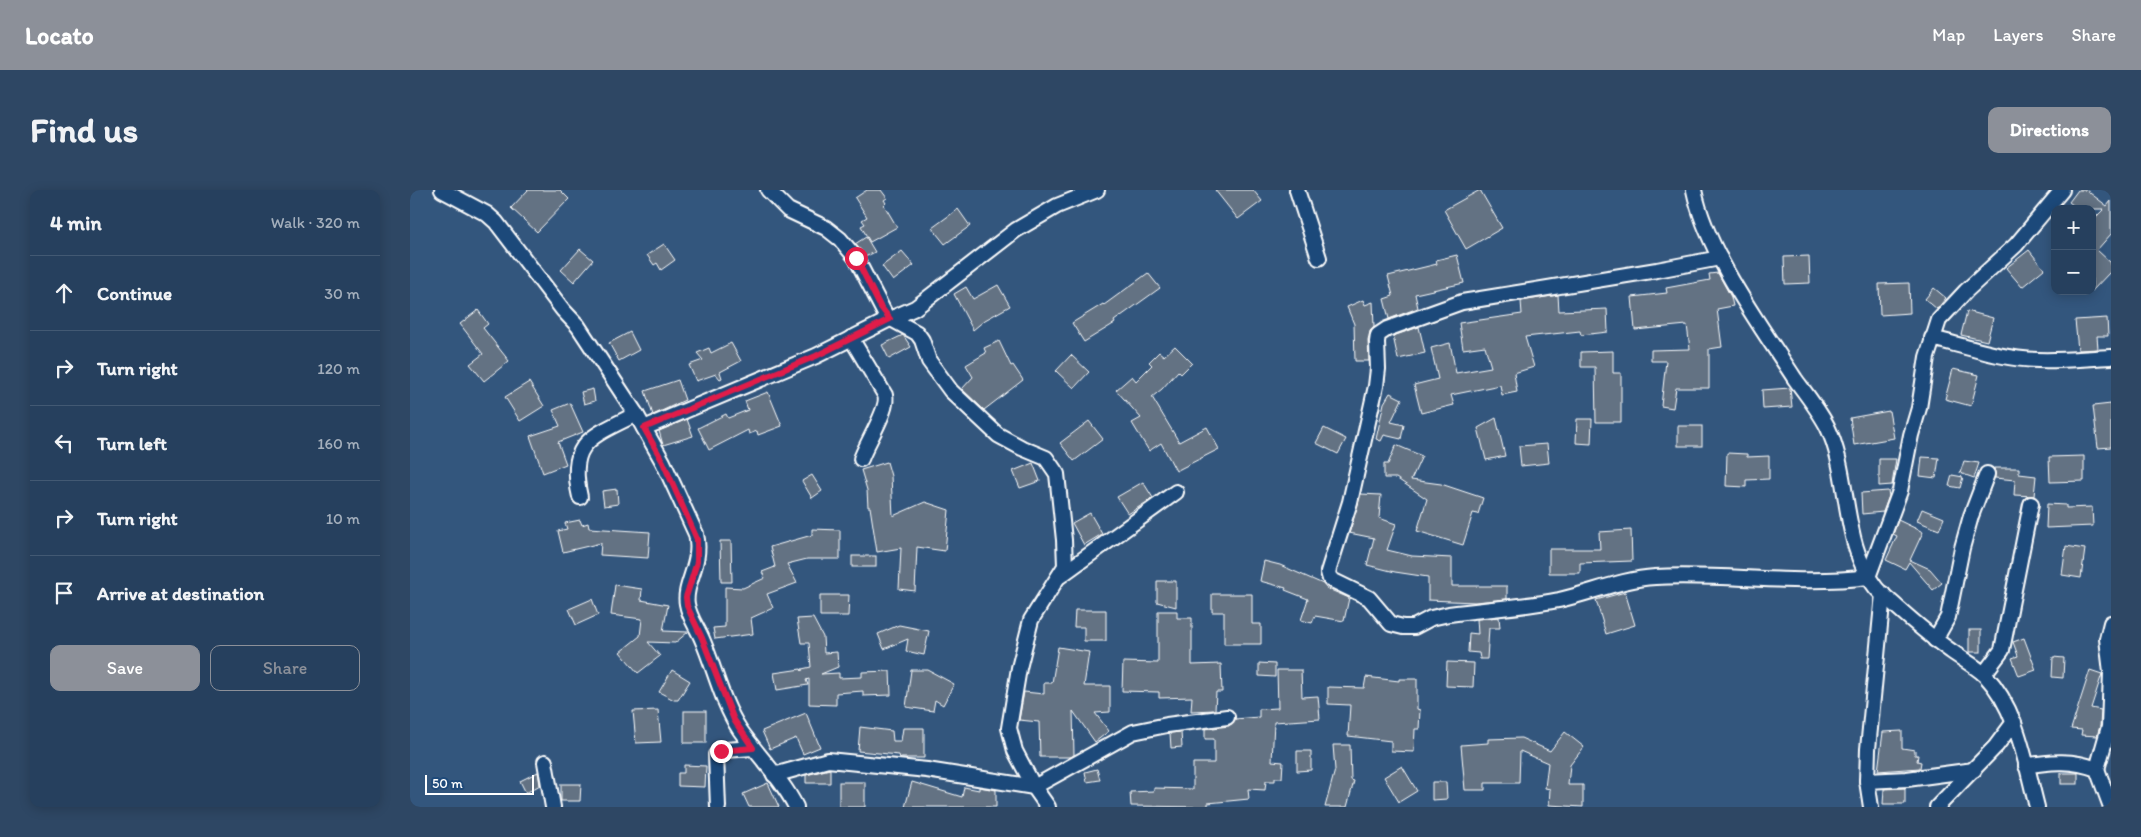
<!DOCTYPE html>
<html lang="en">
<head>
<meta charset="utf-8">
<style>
  :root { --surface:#26405e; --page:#2e4764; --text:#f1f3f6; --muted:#a4afbc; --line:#425973; --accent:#8c9099 }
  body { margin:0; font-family:Itim,sans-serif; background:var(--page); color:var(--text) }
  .controls { position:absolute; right:15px; top:15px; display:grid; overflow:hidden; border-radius:10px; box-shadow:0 2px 12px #0003 }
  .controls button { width:45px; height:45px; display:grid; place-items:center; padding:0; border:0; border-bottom:1px solid var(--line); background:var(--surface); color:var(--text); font:25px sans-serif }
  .scale { position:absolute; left:15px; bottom:12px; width:109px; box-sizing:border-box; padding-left:5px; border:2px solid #fff; border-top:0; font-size:14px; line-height:18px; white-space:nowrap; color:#fff; -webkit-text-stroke:4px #1f4a7a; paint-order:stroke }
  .stop { position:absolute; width:15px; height:15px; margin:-11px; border:4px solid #e11d48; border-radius:50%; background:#fff }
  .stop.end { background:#e11d48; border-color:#fff; box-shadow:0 1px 5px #0008 }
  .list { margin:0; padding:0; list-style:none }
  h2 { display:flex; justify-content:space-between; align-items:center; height:65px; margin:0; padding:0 20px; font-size:21px }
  h2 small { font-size:16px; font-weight:400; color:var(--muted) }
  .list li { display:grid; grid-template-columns:32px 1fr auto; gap:15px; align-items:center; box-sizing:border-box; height:75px; padding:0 20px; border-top:1px solid var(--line) }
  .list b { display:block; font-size:19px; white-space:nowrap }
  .list em { font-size:16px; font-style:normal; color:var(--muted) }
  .actions { display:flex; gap:10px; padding:15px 20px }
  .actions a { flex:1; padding:11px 0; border:1px solid var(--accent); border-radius:10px; text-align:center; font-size:18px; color:var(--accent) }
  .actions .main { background:var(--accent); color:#fff }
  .icon { flex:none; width:28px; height:28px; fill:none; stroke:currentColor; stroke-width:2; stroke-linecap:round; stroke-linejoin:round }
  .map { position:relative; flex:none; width:1701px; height:617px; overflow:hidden; border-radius:10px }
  header { display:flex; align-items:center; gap:30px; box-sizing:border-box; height:70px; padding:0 25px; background:var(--accent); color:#fff }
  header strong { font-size:24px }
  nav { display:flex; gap:28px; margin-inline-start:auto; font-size:18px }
  .intro { display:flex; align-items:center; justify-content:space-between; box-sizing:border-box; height:120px; padding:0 30px }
  h1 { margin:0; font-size:35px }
  .button { padding:12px 22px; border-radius:10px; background:var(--accent); color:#fff; font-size:18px; font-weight:700 }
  main { display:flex; gap:30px; padding:0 30px }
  aside { flex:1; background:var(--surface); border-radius:10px; box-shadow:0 2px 12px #0003 }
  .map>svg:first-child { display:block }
  .building { fill:#637283; stroke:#fff }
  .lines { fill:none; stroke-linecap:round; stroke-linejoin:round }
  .street-casing { stroke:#fff; stroke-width:18 }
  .street { stroke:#1f4a7a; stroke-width:14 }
  .route { stroke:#e11d48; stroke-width:6 }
</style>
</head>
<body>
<header>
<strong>Locato</strong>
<nav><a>Map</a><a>Layers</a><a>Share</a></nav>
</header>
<div class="intro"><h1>Find us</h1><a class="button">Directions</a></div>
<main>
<aside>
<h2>4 min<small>Walk · 320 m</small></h2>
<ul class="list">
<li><svg class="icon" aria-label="ahead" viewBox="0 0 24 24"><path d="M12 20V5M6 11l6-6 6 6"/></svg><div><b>Continue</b></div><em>30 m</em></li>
<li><svg class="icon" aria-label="right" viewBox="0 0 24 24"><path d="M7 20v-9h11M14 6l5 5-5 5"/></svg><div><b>Turn right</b></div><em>120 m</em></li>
<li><svg class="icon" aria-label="left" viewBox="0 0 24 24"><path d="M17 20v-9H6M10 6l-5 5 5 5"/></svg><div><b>Turn left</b></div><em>160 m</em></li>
<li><svg class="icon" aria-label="right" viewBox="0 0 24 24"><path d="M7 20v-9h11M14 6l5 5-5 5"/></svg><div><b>Turn right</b></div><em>10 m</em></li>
<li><svg class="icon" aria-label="arrive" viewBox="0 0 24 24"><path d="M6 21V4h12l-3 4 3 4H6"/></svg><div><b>Arrive at destination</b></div></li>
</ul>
<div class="actions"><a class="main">Save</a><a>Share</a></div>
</aside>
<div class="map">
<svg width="1701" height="617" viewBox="0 0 1701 617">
  <rect width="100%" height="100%" fill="#33567d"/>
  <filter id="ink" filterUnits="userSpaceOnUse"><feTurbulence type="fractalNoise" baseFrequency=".02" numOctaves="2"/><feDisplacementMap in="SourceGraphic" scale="10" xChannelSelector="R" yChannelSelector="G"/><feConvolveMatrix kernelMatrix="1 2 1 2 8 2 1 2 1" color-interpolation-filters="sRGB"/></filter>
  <g filter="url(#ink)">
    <!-- building -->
    <g class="building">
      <polygon points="118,0 150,0 159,9 127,42 101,18"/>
      <polygon points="457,0 471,0 477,8 474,10 476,13 474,15 487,37 460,52 451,36 455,34 452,30 457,27 445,8"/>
      <polygon points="805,0 843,0 852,11 828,29"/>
      <polygon points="1070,0 1092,38 1056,59 1034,20"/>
      <polygon points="1668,0 1676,0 1697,16 1701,11 1701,44 1687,60 1701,73 1701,81 1682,101 1682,31 1694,19 1668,19 1659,12"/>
      <polygon points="548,19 560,36 535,54 522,38"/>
      <polygon points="456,47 465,62 455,67 445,54"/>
      <polygon points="254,54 265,70 251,80 247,73 244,75 237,65"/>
      <polygon points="170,59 183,70 164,92 151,80"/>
      <polygon points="1619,60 1634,79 1612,97 1596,78"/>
      <polygon points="492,61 504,75 483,91 472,76"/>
      <polygon points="1047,65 1054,93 1005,104 1008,118 979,129 974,109 983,106 978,86 1027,74 1026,70"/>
      <polygon points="1399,66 1400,93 1375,94 1374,67"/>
      <polygon points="738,83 750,98 704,131 705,133 674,152 662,133 693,114 694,115"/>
      <polygon points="1308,83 1321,107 1323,116 1307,119 1312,157 1299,159 1299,198 1266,198 1263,218 1251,216 1256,171 1241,171 1241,160 1280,159 1277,135 1225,140 1222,107 1257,103 1256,98 1300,90 1299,84"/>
      <polygon points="1499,93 1500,123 1470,125 1469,94"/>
      <polygon points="588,95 600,116 575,130 563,140 544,104 556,97 563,109"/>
      <polygon points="1524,98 1536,108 1527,119 1515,109"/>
      <polygon points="1148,105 1149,121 1197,119 1198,142 1171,145 1170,141 1115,147 1124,177 1104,183 1107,202 1092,205 1090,195 1041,205 1044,215 1011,223 1004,195 1028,189 1021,158 1040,153 1046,183 1081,177 1075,156 1053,159 1049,133 1112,124 1111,111"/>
      <polygon points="953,110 955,115 963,112 964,137 960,141 958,151 959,171 945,171 944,134 937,117"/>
      <polygon points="68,120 78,134 73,138 99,171 74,191 60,174 73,164 50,134"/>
      <polygon points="1557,121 1583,128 1577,151 1551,145"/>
      <polygon points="1697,128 1698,146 1687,146 1688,159 1668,160 1665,130"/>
      <polygon points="1009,137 1015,163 988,169 983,146"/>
      <polygon points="220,142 229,160 209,171 199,153"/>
      <polygon points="493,145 501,157 479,169 472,155"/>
      <polygon points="589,151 601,176 603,175 613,190 574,220 552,199 563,187 556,175 576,163 574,158"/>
      <polygon points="321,153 331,171 310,182 312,188 310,189 306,184 286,191 279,175 293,170 287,163 299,158 301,163"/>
      <polygon points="765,156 782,173 771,184 768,181 752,199 742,207 769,252 797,237 809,259 766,281 751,253 739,261 722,233 731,228 706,200 722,186 726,191 742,175 739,172 749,162 754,166"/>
      <polygon points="1203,161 1203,183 1211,183 1211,232 1186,232 1185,177 1171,177 1171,162"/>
      <polygon points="661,165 679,182 664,198 646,181"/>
      <polygon points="1543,179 1569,185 1561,216 1535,209"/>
      <polygon points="268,190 275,210 243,225 235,201"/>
      <polygon points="119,192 134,216 110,231 95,207"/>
      <polygon points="1380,198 1382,217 1353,219 1352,200"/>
      <polygon points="183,199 185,211 174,214 171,202"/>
      <polygon points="358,202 372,236 348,245 347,241 339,244 338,240 299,260 288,238 316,224 318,228 338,220 335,211"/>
      <polygon points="980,203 992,209 981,232 994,235 991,249 974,245 971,251 966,249 974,213"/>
      <polygon points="160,213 173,242 148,252 156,274 133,283 120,246 150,236 143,220"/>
      <polygon points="1701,214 1701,257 1688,258 1683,216"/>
      <polygon points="1479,221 1484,248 1444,255 1440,228"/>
      <polygon points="1086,228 1095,266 1076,270 1068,238"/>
      <polygon points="277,229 283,246 253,255 249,241"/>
      <polygon points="1167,229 1182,229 1181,254 1166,253"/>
      <polygon points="679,231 693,249 664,271 650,253"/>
      <rect x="1268" y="236" width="24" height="20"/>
      <polygon points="914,238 936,249 928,264 906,253"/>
      <polygon points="1137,254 1139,273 1111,276 1109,256"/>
      <polygon points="986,255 1012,266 1001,290 1031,294 1073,308 1068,324 1063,323 1053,355 1007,341 1017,309 986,288 974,288 974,274 978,274"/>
      <polygon points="1317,263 1337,264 1337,267 1359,266 1359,289 1336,290 1336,297 1316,296"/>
      <polygon points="1674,266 1674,291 1640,292 1639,267"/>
      <polygon points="1512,267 1529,268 1526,288 1510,286"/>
      <polygon points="1469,269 1486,269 1482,295 1469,296"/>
      <polygon points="1554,271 1569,273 1564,288 1550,283"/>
      <polygon points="477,272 481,286 483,326 515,312 539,320 535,361 507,357 505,401 489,399 491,358 467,362 460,317 458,317 457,300 451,280"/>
      <polygon points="623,273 630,291 610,298 603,281"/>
      <polygon points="1584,278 1609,278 1609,284 1626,286 1624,306 1604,305 1605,290 1585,288"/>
      <polygon points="402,285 412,301 402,308 392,291"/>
      <polygon points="1542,285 1553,287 1550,298 1539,296"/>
      <polygon points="733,292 743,308 718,324 707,307"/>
      <polygon points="207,299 208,314 194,316 192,301"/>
      <polygon points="1478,301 1479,306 1473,322 1452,324 1451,303"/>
      <polygon points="951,304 971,305 969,328 986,334 977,360 1002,366 1042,368 1042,396 1097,396 1097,409 1065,412 1018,410 1018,387 985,382 957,375 964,348 939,343"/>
      <polygon points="1637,314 1656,315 1656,318 1682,317 1683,336 1636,338"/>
      <polygon points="1512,319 1534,328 1529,340 1507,331"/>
      <polygon points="680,323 692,344 674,355 662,333"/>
      <polygon points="170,330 172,335 178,333 179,338 240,342 238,368 190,365 191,353 153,362 148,341 157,339 155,333"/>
      <polygon points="1488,330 1513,342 1500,370 1520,379 1532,393 1523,400 1499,372 1495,379 1476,370 1487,346 1483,344"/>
      <polygon points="402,339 430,340 430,369 397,369 377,374 387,393 357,404 363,418 341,428 343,444 305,449 303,438 315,437 315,397 333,398 355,388 352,382 365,377 360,357 402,345"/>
      <polygon points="1221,340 1222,371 1170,373 1170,383 1139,383 1139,359 1190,359 1189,342"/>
      <polygon points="310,351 321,351 322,392 311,392"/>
      <polygon points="1656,356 1675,359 1671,388 1652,385"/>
      <rect x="442" y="366" width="24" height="11"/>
      <polygon points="854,371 870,375 913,394 916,398 939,408 934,431 905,426 902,433 891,430 898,409 875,400 876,398 850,391"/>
      <polygon points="747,391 766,391 766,417 747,412"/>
      <polygon points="205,395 232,399 231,410 258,415 253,441 278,442 265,453 238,452 250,466 228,483 210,462 230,446 232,429 201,425"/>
      <polygon points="1215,402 1225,435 1196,444 1186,410"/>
      <polygon points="802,404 842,404 842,434 851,434 851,454 814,454 814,422 802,422"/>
      <polygon points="410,405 439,405 438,426 410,426"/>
      <polygon points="182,409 188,425 166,435 159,419"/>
      <polygon points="665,420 696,420 696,451 674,451 674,437 664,437"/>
      <polygon points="748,421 767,421 767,428 782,428 782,475 811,474 812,502 806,502 805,520 781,521 782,507 749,508 749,502 712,501 713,472 748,473"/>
      <polygon points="1089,427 1090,438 1079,438 1077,469 1070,469 1069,463 1058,462 1059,443 1068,444 1067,429"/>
      <polygon points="403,428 413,447 414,463 427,462 428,477 411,484 429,483 429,488 452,487 452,482 480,481 481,505 453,506 453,501 426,503 426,515 399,514 399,489 396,490 398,495 367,500 364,483 391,479 392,481 392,479 401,477 399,453 391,453 387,429"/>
      <polygon points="489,435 519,441 514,465 496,461 498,449 474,459 468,444"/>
      <rect x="1559" y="440" width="12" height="22"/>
      <polygon points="1614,448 1626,480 1609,486 1602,468 1608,466 1603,452"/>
      <polygon points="648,457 679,462 674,496 700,496 700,522 685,523 699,541 685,552 663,521 664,565 661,567 630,567 629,532 609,530 614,502 634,504 634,493 642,493"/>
      <polygon points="1643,467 1654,468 1653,488 1642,487"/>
      <polygon points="1037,472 1064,473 1063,497 1036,496"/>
      <polygon points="849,473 865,474 865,487 849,486"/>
      <polygon points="262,480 280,491 268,510 264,510 249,502"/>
      <polygon points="501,480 518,480 544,494 533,515 525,510 523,521 496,517"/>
      <polygon points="867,480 891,480 892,507 908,506 910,529 864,532 862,571 873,572 872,588 865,588 865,591 856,591 855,600 838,599 839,609 798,613 798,617 721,616 720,602 744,601 744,598 783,599 783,573 804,573 804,549 795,549 795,539 819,536 825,529 849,527 849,519 868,518"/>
      <polygon points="1680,480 1692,484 1681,518 1691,520 1690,536 1687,546 1671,545 1672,540 1661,539"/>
      <polygon points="956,487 989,491 989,489 1007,489 1007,519 1010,520 1009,539 1005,539 1004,562 981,561 981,551 938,546 940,515 918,514 918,497 954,498"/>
      <polygon points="248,520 251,552 226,553 223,521"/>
      <rect x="274" y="521" width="22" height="32"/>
      <polygon points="396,523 410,557 393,564 386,548 360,559 352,541"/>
      <polygon points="450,537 482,541 483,551 491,551 493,538 514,538 514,568 490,568 489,565 448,561"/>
      <polygon points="1492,541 1492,558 1505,560 1505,565 1508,565 1507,571 1511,572 1510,578 1468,581 1473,542"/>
      <polygon points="771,542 772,557 761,558 760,543"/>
      <polygon points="1155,542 1174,557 1160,575 1158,595 1173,595 1173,617 1139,615 1140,599 1135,598 1138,573 1110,561 1109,593 1075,593 1075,600 1055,600 1051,555 1078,553 1078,549 1111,548 1140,561"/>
      <polygon points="923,555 940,555 941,590 944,591 937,617 915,617 925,580"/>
      <polygon points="887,561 901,561 901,580 887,581"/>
      <polygon points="274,575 296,576 295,597 268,596 268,583 274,583"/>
      <polygon points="992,576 1007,601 989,612 974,587"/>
      <polygon points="420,579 420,593 396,593 396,585"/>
      <polygon points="687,579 690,590 677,592 675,582"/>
      <polygon points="128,582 130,595 116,603 110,591"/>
      <rect x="1651" y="583" width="17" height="11"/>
      <rect x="429" y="592" width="26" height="25"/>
      <polygon points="502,592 552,607 554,597 569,600 569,597 586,600 586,617 495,617"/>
      <polygon points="1022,592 1036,592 1037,609 1022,610"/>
      <polygon points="358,593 369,617 339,617 333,604"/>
      <polygon points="151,594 171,594 170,611 151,611"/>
      <polygon points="1495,598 1495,614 1473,614 1474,599"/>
    </g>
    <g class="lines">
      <!-- street casing -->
      <g class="street-casing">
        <g id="street">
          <path d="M 32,0 L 77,24 L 86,32 L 153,120 L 168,136 L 226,224 L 253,272 L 286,344 C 293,374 273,394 277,414 C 279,427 287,437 292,449 C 305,479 312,513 330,540 C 348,566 372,589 386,617"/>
          <polyline points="358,0 378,20 416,38 430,49 446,68 476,126 507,143 512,150 519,171 541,201 588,245 612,258 636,268 647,284 654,350 655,376 621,430 609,478 599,538 605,561 624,597 638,617"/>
          <polyline points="887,0 909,68"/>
          <path d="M 1284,0 C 1297,63 1350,135 1385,189 C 1396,204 1408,219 1417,236 C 1441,285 1431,354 1466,398 C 1472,405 1481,411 1488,418 C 1505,433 1522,448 1541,461 C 1552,469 1565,476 1575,485 C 1608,520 1615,572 1627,617"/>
          <path d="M 1310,68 L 1247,80 L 1052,112 L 977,139 L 968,145 L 967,152 L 968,179 L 966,196 L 940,312 L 918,382 L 920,389 L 959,408 L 981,434 L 993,437 L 1004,437 L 1021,428 L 1039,424 C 1076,419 1113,417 1149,410 C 1181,403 1212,389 1245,387 C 1316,383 1388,396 1458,387 L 1490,301 L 1501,245 L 1509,218 L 1517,167 L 1529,130 L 1556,101 L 1606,55 L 1652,0"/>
          <path d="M 441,148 L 475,205 C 480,217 456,254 451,269"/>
          <path d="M 1522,148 C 1557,157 1592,169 1628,170 C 1652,171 1677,168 1701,167"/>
          <polyline points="234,238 406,166 480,129 505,118 606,40 647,16 687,0"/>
          <path d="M 170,307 C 157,251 182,247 226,224"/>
          <polyline points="650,386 766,302"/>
          <polyline points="1525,450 1538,427 1552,358 1561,326 1577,284"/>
          <polyline points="1574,484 1592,460 1621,314"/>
          <polyline points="135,572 143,617"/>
          <path d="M 1616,576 C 1641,571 1663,570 1687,579 L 1701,617"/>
          <polyline points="1687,579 1699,537 1701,482 1697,449 1701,433"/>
          <polyline points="364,585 418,570 517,580 624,597 723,542 757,535 817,527"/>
          <polyline points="1457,591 1497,589 1564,580"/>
          <polyline points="308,617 306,565 315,560 343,558"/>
          <polyline points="1461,617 1457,591 1458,559 1473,404"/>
          <polyline points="1527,617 1586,556 1604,532"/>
        </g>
      </g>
      <!-- street -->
      <use href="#street" class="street"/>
    </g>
  </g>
  <g class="lines" filter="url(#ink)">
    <!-- route -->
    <polyline class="route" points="311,561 343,558 324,530 292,448 277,416 276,407 287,372 287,349 253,272 234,238 406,166 480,129 470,116 446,68"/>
  </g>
</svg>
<div class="controls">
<button>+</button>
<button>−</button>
</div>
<div class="scale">50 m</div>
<div class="stop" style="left:446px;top:68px"></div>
<div class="stop end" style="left:311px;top:561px"></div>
</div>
</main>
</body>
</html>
